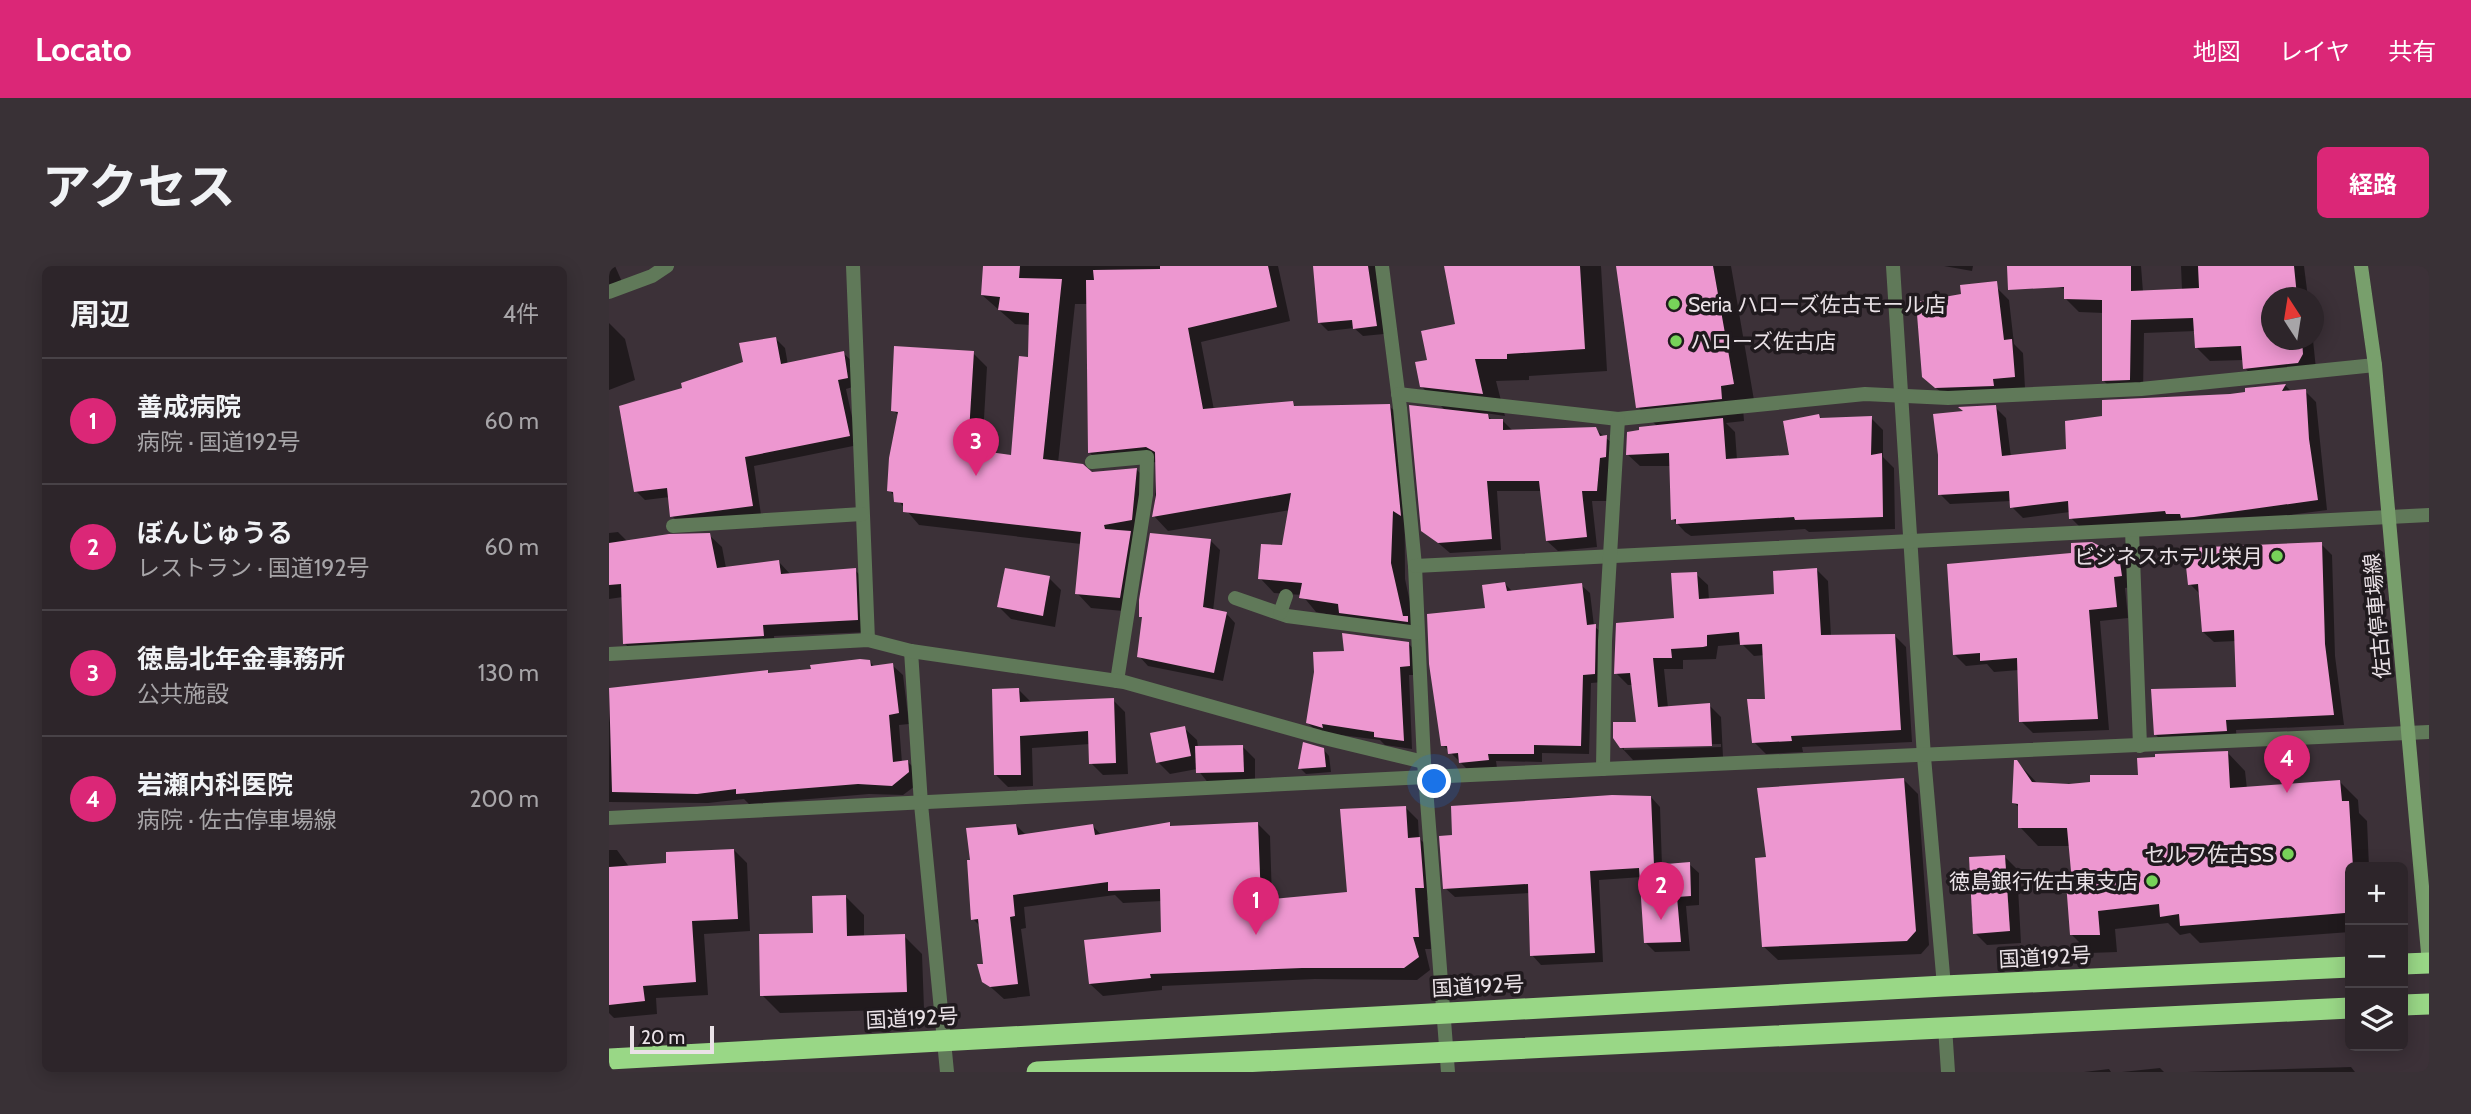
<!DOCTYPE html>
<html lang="ja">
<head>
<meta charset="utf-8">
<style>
  :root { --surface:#2d252a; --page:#393136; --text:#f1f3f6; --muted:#a7a5a8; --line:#484247; --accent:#db2777 }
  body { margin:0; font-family:Cabin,"Noto Sans JP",sans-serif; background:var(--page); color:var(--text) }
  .controls { position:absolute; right:21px; bottom:21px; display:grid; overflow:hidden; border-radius:10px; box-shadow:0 4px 18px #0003 }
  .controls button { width:63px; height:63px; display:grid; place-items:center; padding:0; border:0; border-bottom:2px solid var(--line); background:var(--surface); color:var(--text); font:35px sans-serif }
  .compass { position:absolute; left:1652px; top:21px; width:63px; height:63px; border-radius:50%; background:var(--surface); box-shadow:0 4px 18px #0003; rotate:348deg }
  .scale { position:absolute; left:21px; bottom:18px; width:84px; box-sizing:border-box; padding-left:7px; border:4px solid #eae2e7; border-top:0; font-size:19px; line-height:24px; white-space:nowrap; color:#eae2e7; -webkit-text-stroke:5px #201a1e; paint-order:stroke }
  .you { position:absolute; left:826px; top:516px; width:24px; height:24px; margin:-18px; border:5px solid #fff; border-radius:50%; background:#1a73e8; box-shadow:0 0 0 10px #1a73e833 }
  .badge { display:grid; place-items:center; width:46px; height:46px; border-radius:50%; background:var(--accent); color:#fff; font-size:23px; font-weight:700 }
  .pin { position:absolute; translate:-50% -58px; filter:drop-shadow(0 2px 4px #0008) }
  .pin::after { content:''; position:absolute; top:37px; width:24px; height:21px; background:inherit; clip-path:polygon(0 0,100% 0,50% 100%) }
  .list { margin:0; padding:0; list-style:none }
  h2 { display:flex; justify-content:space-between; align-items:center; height:91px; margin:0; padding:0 28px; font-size:30px }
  h2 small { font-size:23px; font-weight:400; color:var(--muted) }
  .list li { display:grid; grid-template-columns:46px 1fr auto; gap:21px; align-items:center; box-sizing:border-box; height:126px; padding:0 28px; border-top:2px solid var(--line) }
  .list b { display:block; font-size:26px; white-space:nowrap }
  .list p { margin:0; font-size:23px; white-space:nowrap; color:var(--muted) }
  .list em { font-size:23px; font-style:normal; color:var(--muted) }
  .icon { flex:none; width:38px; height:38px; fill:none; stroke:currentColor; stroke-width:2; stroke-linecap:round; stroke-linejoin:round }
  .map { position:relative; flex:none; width:1820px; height:806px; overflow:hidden; border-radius:10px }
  header { display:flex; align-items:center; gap:42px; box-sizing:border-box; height:98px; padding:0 35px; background:var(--accent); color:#fff }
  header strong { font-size:33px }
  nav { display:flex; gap:38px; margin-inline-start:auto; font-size:24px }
  .intro { display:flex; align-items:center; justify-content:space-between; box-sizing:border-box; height:168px; padding:0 42px }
  h1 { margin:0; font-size:49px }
  .button { padding:18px 32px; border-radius:10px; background:var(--accent); color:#fff; font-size:24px; font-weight:700 }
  main { display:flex; gap:42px; padding:0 42px }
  aside { flex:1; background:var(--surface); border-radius:10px; box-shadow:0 4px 18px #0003 }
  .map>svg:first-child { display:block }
  .shadow { fill:#0007; fill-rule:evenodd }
  .building { fill:#ed97d0 }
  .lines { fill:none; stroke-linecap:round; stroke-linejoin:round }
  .street { stroke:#607959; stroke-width:14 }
  .secondary { stroke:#789f6c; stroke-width:14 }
  .highway { stroke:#99d786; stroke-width:21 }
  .poi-dot { fill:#77d259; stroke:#201a1e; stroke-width:2.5 }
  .labels { text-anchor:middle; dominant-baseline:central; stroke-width:7; stroke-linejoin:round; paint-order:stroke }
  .poi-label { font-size:21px; fill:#eae2e7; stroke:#201a1e; text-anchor:end }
  .street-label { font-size:21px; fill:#eae2e7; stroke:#201a1e }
</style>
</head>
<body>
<header>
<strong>Locato</strong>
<nav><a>地図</a><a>レイヤ</a><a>共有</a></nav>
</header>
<div class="intro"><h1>アクセス</h1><a class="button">経路</a></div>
<main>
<aside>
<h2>周辺<small>4件</small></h2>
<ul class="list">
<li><span class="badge">1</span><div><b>善成病院</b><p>病院 · 国道192号</p></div><em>60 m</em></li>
<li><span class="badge">2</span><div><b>ぼんじゅうる</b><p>レストラン · 国道192号</p></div><em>60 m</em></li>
<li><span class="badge">3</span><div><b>徳島北年金事務所</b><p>公共施設</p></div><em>130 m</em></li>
<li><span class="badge">4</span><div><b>岩瀬内科医院</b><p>病院 · 佐古停車場線</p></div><em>200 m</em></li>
</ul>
</aside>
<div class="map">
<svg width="1820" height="806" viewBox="0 0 1820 806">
  <rect width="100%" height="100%" fill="#3c3138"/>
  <!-- shadow -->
  <g class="shadow">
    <polygon points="0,0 6,0 14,18 0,24"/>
    <polygon points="376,0 669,0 681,55 592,76 605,144 683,137 688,142 780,140 795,154 796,313 806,359 812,366 707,346 693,329 665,327 651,312 674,281 681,244 559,265 545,250 548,196 495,201 481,187 479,38 466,38 449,197 483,207 527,203 542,218 525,346 482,342 468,327 472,278 310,259 280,224 290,150 284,144 364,87 378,101 373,187 403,191 420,93 421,59 406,58 373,29"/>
    <polygon points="706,0 767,0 775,68 754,70 745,62 719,65 711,57"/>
    <polygon points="837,0 992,0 998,105 920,110 920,114 887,115 896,150 876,147 883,154 893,154 905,166 986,163 1008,181 998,235 983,235 988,281 949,285 938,275 933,225 888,225 892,284 841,287 814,264 837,145 812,120 820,96 848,59"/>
    <polygon points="1009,0 1122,0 1146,140 1134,142 1135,155 1117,157 1126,166 1128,194 1182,190 1210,150 1213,153 1262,152 1274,164 1274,191 1285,202 1286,263 1200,266 1196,263 1082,270 1076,266 1064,253 1062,200 1031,200 1018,188 1048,160 1029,141"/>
    <polygon points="1335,0 1364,0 1363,5"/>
    <polygon points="1400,0 1532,0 1534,26 1573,24 1572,0 1695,0 1699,32 1662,32 1662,74 1704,74 1707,103 1649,116 1636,102 1635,94 1601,95 1587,81 1587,65 1535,67 1534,127 1508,128 1494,114 1495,47 1470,46 1457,33 1457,23 1442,20"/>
    <polygon points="1389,23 1400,34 1405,78 1414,87 1416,122 1340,133 1327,122"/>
    <polygon points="0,57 16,73 26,114 0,124"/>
    <polygon points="167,73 176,82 179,99 234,87 244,96 247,120 237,123 249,179 145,200 152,249 72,259 63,250 61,231 36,234 27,225 75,123 136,97"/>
    <polygon points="1677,120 1683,126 1696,125 1707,136 1718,244 1584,262 1472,262 1462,252 1461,246 1414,252 1403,241 1402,235 1341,238 1331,228 1386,141 1397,152 1402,191 1458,184 1638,127 1638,124"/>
    <polygon points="9,266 19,276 100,269 113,281 117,302 170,296 182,309 246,304 258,317 260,366 165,370 166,382 28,389 15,377 14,331 0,333 0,267"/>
    <polygon points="601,274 611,284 604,345 617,347 626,357 614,415 539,400 530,390"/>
    <polygon points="1712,278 1723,289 1726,390 1735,459 1627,464 1628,476 1557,479 1546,468 1629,423 1627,375 1605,376 1594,366 1592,329 1581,318"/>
    <polygon points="1509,291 1522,304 1524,321 1516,322 1519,352 1491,355 1500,464 1424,467 1412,455 1410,404 1385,406 1378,398 1357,400 1345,388"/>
    <path d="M 1207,303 L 1219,315 L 1222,371 L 1285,369 L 1297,381 L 1303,476 L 1193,481 L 1194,486 L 1157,488 L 1145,476 L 1158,434 L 1156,389 L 1145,390 L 1133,378 L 1109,380 L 1107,393 L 1074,394 L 1074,403 L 1055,403 L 1059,442 L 1100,439 L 1112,451 L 1114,491 L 1024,494 L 1012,481 L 1029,457 L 1024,419 L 1019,419 L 1007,407 L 1067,354 L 1087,308 L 1099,319 L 1100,334 L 1167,330 ZM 1112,478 L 1112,481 L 1015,484 L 1015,480 Z"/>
    <polygon points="440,312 452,324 446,361 402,353 390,341"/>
    <polygon points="896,318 904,326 972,319 981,327 985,360 995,369 994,416 982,417 980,488 933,487 933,496 887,495 888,502 860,505 834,479 878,344"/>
    <polygon points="799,377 808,387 810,409 800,409 803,483 776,479 771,474 708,466 698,456"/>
    <polygon points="261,396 266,401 283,399 294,409 300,458 290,459 293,497 299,496 309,506 310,517 294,529 260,528 140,538 135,533 99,537 0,536 0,423 158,406 162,409"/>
    <polygon points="410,424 422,436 504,434 516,446 519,508 494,509 482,497 481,478 423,482 424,520 399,521 387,509"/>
    <polygon points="575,462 588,474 589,481 633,480 646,493 646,518 601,519 588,503 561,508 549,496"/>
    <polygon points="714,483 720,490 722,506 697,508 691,502"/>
    <polygon points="1618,486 1636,505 1638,523 1731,516 1749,534 1750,547 1758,555 1760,601 1741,601 1741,666 1591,677 1581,667 1571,669 1559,657 1506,663 1508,686 1481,687 1463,669 1464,617 1461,580 1429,580 1411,561 1411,542 1405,537 1408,496 1429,518 1461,520 1531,511"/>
    <polygon points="1295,514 1309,528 1320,679 1312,688 1169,694 1154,680"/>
    <polygon points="962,531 1042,531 1051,541 1053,600 1080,598 1090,607 1090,639 1077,640 1081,685 1046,686 1037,677 1033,611 990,614 994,696 932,699 923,689 921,627 846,631 836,622 845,571 844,542"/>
    <polygon points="797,542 809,554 810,572 823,585 827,634 818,634 822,683 816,683 821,704 808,714 706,713 553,720 553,724 494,730 481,718 553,668 553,635 514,637 506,629 415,641 417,662 412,663 421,730 395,733 375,715 372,661 364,653 407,559 417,569 484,560 493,570 560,558 564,562 649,558 661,570 663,634 740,628"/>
    <polygon points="0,584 8,584 21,602 59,599 125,584 138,597 141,665 95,668 99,729 47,732 48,748 5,752 0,747"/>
    <polygon points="1396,591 1408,603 1412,677 1378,679 1366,667"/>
    <polygon points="237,631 255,649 255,671 295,670 313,688 315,743 171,747 153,729"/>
    <polygon points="1742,801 1746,806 1578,806"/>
    <polygon points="1551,802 1555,806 1513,806"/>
    <polygon points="1500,803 1502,806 1475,806"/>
  </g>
  <!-- building -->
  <g class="building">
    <polygon points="374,0 411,0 410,12 453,13 434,193 474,198 483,206 528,202 523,254 495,259 496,263 522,265 511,332 466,328 472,266 294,246 294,237 285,236 284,226 278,225 280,192 289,146 282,145 285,80 365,85 359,183 402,189 410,90 419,91 420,47 389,44 391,31 372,29"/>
    <polygon points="551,0 659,0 668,41 579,62 594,143 684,135 685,140 781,138 792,250 784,245 782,297 794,350 799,350 799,356 730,347 729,338 690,332 693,317 649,313 652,278 673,279 682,227 543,251 547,229 546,186 537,181 479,187 477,14 485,14 484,4 551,3"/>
    <polygon points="704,0 759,0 768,60 744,63 743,54 709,57"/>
    <polygon points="835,0 971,0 976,83 898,88 898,93 866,93 874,128 811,121 806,96 818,94 812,65 846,58"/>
    <polygon points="1007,0 1104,0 1125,118 1112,120 1113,133 1027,142"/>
    <polygon points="1398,0 1522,0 1522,25 1590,22 1589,0 1685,0 1688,30 1662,32 1662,74 1693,74 1694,88 1689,97 1634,103 1632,80 1586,82 1584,52 1522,54 1521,114 1493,115 1493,34 1455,33 1455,21 1399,24"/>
    <polygon points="1388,15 1395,74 1403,73 1406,111 1384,113 1385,120 1326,122 1313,111 1307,36 1352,28 1351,19"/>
    <polygon points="167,71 172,98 235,85 239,112 229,114 241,170 136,191 144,240 61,251 58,222 25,226 10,140 73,122 72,117 134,96 130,77"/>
    <polygon points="1677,118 1673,125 1697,123 1700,173 1709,234 1585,251 1572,252 1571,248 1557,248 1556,245 1460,253 1459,235 1401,242 1400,225 1329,229 1329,189 1324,148 1354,145 1349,141 1387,139 1393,190 1457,183 1456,155 1493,150 1493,134 1621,128 1636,126 1636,122"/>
    <polygon points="800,139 879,148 880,153 894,153 894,164 987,161 991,170 998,169 997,191 991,192 988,225 973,225 978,271 937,275 930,215 878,215 883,273 829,277 812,265"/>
    <polygon points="1210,148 1211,152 1263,150 1262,189 1273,187 1274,251 1186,254 1185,251 1067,258 1067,253 1062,254 1060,187 1017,189 1018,166 1030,164 1030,161 1114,152 1117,193 1180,189 1174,155"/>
    <polygon points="101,267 108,302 170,294 172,308 247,302 249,354 154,359 155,370 14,378 12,318 0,319 0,277 60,268"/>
    <polygon points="541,267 602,273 594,341 618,346 605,407 528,391 533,351 530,351 530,334"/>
    <polygon points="1483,276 1510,290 1513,310 1505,311 1508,341 1480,344 1489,453 1410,456 1408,392 1371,395 1371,387 1344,389 1338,298 1462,287 1462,277"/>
    <polygon points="1713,276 1716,378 1725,449 1617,454 1618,465 1545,469 1542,423 1627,421 1625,364 1593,366 1589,318 1579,319 1575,282"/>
    <polygon points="396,302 441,310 434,350 388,341"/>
    <polygon points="1208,302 1212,369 1286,368 1292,464 1182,470 1183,475 1143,477 1138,433 1156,433 1153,378 1131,379 1130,366 1098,369 1098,380 1094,381 1062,383 1063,392 1044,392 1049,441 1101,437 1103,480 1011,482 1004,472 1004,456 1027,456 1021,407 1005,408 1007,357 1065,352 1062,307 1088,306 1090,333 1165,328 1164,305"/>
    <polygon points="896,316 898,325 973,317 978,359 987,358 986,408 974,409 972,480 925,479 925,488 879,488 880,494 850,497 849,487 839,488 838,480 832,480 820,398 818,348 876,342 873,319"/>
    <polygon points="733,367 800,376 801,400 791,401 795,475 765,471 765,466 713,458 714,462 697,457 705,406 704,386 735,385"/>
    <polygon points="251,393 261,394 262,400 284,397 290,447 280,449 284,496 299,494 300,506 283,520 249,518 127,528 127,523 88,528 3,526 0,422 159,404 159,407 202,403 201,399"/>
    <polygon points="410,422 411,436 505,432 507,497 480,498 479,465 411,470 412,509 385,509 383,423"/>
    <polygon points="576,460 582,490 547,497 541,467"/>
    <polygon points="694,476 715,482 717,501 689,503"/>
    <polygon points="634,479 635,506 587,507 586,480"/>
    <polygon points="1619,485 1621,522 1731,514 1733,535 1740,535 1744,601 1741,640 1736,647 1571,660 1570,648 1551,651 1550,638 1489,645 1491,669 1461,669 1457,616 1463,616 1458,562 1409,562 1409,538 1403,537 1405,494 1408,494 1423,516 1460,518 1481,516 1481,509 1529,509 1528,492 1546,491 1546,488"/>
    <polygon points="1295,512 1307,665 1298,675 1153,681 1146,592 1157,591 1148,522"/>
    <polygon points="1003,529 1042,530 1045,599 1081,596 1082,630 1068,631 1072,676 1035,677 1030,602 981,605 986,687 921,690 919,618 834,623 830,570 843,569 842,540"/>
    <polygon points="797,540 799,572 811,571 815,622 806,622 810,671 804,671 810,691 795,702 693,702 541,708 542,712 480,718 475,674 552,666 551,623 499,625 499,616 404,629 406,650 401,651 409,718 381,721 373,716 368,698 374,698 369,653 362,654 358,594 361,594 357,562 407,558 409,569 484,558 486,569 561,556 561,560 649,556 652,634 738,626 731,543"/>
    <polygon points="125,583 129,653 83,655 87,716 34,720 36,735 0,739 0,601 57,597 57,586"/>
    <polygon points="1396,589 1401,665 1364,668 1360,591"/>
    <polygon points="237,629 238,670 296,668 298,726 151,730 150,668 204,667 203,630"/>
  </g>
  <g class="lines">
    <!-- street -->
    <g class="street">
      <polyline points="244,0 259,374"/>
      <polyline points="773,0 791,142 806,300 815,496 839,806"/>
      <polyline points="1284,0 1315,491 1335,720"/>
      <polyline points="0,26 43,10 58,0"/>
      <polyline points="789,128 1009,153 1256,128 1339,132 1532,123 1766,99"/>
      <polyline points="483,196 538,191 537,229 508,415"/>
      <polyline points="64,260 253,248"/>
      <polyline points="1523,264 1531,480"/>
      <polyline points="806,300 1820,249"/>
      <polyline points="626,332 678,350 809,367"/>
      <polyline points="671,347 677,330"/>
      <polyline points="302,385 312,538 338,806"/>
      <polyline points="0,388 259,374 302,385 515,416 711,471 815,496"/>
      <polyline points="994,503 996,375 1009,153"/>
      <polyline points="0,552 817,511 1820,466"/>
      <polyline points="1336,761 1339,806"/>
    </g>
    <!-- secondary -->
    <polyline class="secondary" points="1752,0 1766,99 1820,698"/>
    <!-- highway -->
    <g class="highway">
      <polyline points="1794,698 1820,697"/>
      <polyline points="1794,739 1820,738"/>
      <polyline points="0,793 1335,720 1741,701"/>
      <polyline points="428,806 1741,742"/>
    </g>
  </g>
  <!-- markers -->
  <g class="poi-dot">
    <circle cx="1065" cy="38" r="7"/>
    <circle cx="1067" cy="75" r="7"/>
    <circle cx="1668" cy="290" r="7"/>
    <circle cx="1679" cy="588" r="7"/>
    <circle cx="1543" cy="615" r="7"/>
  </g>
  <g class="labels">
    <!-- poi labels -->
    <g class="poi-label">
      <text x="1079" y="38" text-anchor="start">Seria ハローズ佐古モール店</text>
      <text x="1081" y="75" text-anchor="start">ハローズ佐古店</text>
      <text x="1654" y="290">ビジネスホテル栄月</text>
      <text x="1665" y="588">セルフ佐古SS</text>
      <text x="1529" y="615">徳島銀行佐古東支店</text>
    </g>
    <!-- street labels -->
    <g class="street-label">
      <text transform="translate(1768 350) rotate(-95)">佐古停車場線</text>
      <text transform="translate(1436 691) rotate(-3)">国道192号</text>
      <text transform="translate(869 720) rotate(-3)">国道192号</text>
      <text transform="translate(303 752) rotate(-3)">国道192号</text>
    </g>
  </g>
</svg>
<div class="controls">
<button>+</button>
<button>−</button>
<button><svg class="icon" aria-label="layers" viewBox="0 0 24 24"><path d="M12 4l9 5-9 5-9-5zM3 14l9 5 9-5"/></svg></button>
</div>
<svg class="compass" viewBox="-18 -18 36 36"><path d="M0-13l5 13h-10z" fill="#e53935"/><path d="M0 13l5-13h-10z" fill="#a7a5a8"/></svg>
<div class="scale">20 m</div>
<div class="you"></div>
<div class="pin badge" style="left:647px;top:669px">1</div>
<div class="pin badge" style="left:1052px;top:654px">2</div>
<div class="pin badge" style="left:367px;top:210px">3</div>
<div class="pin badge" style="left:1678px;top:527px">4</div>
</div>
</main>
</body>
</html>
